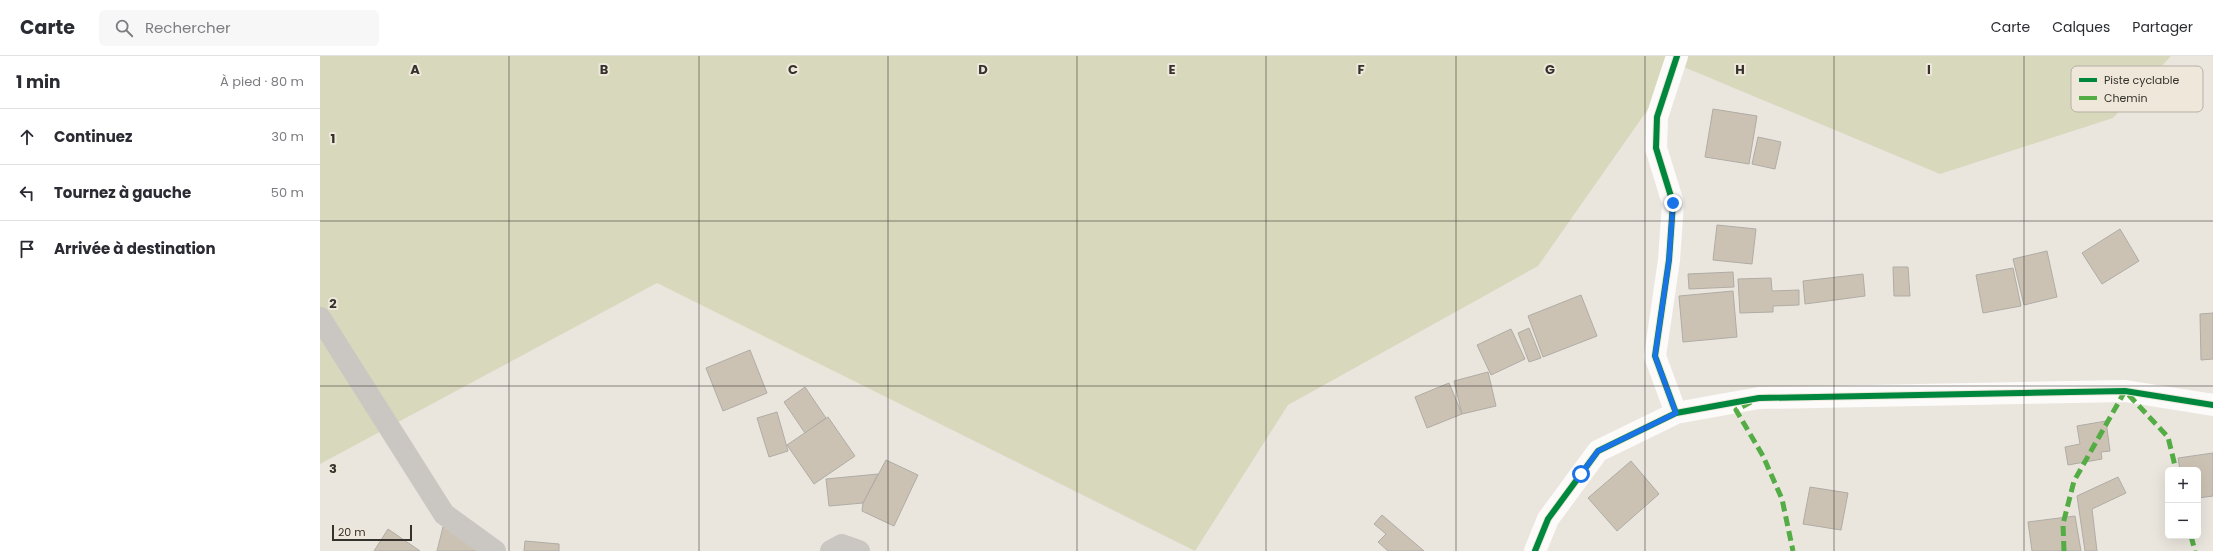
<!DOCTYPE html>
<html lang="fr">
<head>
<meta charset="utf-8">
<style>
  :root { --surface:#fff; --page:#f7f7f7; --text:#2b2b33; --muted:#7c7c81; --line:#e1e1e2 }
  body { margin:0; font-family:Poppins,sans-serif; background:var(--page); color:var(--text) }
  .controls { position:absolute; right:12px; bottom:12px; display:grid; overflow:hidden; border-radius:6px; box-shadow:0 4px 16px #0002 }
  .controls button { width:36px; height:36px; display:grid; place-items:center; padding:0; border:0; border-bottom:1px solid var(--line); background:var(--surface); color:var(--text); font:20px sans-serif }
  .scale { position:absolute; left:12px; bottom:10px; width:80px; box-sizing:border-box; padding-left:4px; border:2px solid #35322d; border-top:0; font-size:11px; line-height:14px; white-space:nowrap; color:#35322d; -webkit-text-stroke:3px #eee7da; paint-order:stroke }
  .stop { position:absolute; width:12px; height:12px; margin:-9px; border:3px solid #1a73e8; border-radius:50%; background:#fff }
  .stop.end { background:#1a73e8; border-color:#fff; box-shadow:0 1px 4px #0008 }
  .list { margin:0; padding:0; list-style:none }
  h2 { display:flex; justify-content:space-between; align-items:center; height:52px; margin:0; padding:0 16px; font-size:17px }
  h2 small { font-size:13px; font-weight:400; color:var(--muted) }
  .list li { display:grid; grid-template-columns:26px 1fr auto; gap:12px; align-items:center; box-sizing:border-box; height:56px; padding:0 16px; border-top:1px solid var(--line) }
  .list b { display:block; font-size:15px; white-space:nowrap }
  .list em { font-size:13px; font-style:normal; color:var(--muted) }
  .icon { flex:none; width:22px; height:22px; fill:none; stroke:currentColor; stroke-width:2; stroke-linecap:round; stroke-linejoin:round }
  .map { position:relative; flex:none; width:1893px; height:495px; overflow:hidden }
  header { display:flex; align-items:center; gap:24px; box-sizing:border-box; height:56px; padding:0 20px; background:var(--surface); border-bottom:1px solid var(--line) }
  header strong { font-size:19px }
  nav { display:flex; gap:22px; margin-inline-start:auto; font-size:14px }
  .search { width:280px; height:36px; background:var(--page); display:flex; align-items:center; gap:10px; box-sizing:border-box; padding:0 14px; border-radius:6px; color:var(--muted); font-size:15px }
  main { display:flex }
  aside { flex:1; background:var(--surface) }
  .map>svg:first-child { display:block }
  .green { fill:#d8d8bc }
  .building { fill:#ccc2b4; stroke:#afaca6 }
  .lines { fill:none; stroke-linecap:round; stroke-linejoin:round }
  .minor { stroke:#fcfbfa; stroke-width:22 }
  .secondary { stroke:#cac7c3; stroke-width:22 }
  .quiet { stroke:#54ac44; stroke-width:5; stroke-dasharray:10 5; stroke-linecap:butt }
  .cycleway-casing { stroke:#eee7da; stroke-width:8 }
  .cycleway { stroke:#00873e; stroke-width:6 }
  .route { stroke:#1a73e8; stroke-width:5 }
  .grid { fill:none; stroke:#35322d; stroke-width:1; stroke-opacity:0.55 }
  .key { fill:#eee7da; stroke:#b6b1a6; stroke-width:1 }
  .key-label { font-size:11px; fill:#35322d }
  .grid-label { font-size:13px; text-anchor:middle; font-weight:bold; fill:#35322d; stroke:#eee7da; stroke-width:4; stroke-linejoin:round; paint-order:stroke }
</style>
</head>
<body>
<header>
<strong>Carte</strong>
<div class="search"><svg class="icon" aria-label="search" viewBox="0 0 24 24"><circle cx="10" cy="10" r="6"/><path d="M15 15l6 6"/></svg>Rechercher</div>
<nav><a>Carte</a><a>Calques</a><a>Partager</a></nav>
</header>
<main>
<aside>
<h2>1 min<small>À pied · 80 m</small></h2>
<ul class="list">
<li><svg class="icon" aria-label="ahead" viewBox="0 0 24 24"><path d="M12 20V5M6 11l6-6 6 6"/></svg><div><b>Continuez</b></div><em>30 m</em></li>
<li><svg class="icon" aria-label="left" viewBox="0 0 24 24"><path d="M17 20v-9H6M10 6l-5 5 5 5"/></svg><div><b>Tournez à gauche</b></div><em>50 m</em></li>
<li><svg class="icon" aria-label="arrive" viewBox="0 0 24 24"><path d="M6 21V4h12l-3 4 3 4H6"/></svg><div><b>Arrivée à destination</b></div></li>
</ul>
</aside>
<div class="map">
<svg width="1893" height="495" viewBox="0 0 1893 495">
  <rect width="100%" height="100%" fill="#eae6de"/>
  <!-- green -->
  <polygon class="green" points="0,0 1851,0 1793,62 1620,118 1359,9 1218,210 968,349 875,495 337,227 0,408"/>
  <!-- building -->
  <g class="building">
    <polygon points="1393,53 1437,60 1429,108 1385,101"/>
    <polygon points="1438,81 1461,86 1455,113 1432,108"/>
    <polygon points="1397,169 1436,173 1432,208 1393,204"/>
    <polygon points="1800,173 1819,205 1782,228 1762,197"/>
    <polygon points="1727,195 1737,241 1704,249 1693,203"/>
    <polygon points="1573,211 1588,211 1590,240 1574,240"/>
    <polygon points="1693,212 1701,250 1663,257 1656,219"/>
    <polygon points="1413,216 1414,231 1369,233 1368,218"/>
    <polygon points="1543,218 1545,240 1485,248 1483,225"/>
    <polygon points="1451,222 1452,235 1479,234 1479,249 1453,250 1453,256 1420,257 1418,223"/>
    <polygon points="1413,235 1417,281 1363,286 1359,240"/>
    <polygon points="1261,239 1277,280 1223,301 1208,260"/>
    <polygon points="1893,257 1893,303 1881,304 1880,258"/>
    <polygon points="1209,272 1221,302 1209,306 1198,277"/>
    <polygon points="1191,273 1205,303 1171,319 1157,289"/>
    <polygon points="430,294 447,337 403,355 386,312"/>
    <polygon points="1168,316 1176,350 1142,358 1134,325"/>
    <polygon points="1129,327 1142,358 1107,372 1095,341"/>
    <polygon points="485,331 506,362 485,377 464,346"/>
    <polygon points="457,356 468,395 449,401 437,362"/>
    <polygon points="508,361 535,400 494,428 467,389"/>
    <polygon points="1786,365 1790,395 1781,396 1782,403 1748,409 1745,391 1760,388 1757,370"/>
    <polygon points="1893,397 1893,440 1878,442 1878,414 1860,414 1858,402"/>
    <polygon points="566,404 598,419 574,470 542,455 543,447"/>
    <polygon points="1311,405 1339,438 1297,475 1268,442"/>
    <polygon points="558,418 543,447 509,450 506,423"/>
    <polygon points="1798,421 1806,437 1772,453 1777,495 1765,495 1757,440"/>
    <polygon points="1490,431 1528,437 1521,474 1483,468"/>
    <polygon points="1062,459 1104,495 1068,495 1058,486 1066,478 1054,468"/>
    <polygon points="1755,460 1761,495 1712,495 1708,466"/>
    <polygon points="123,471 163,481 160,495 117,495"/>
    <polygon points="68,473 100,495 54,495"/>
    <polygon points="205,485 239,488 239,495 204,495"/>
  </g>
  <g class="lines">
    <!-- minor -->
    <g class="minor">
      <polyline points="1356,357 1335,300 1349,204 1353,147 1336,92 1337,61 1357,0"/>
      <polyline points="1215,495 1228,463 1278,395 1356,357 1439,342 1805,335 1893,349"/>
    </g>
    <!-- secondary -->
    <g class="secondary">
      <polyline points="0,262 124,458 175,495"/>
      <polyline points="511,495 522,489 539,495"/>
    </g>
    <!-- quiet -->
    <g class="quiet">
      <polyline points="1431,346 1416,354 1443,400 1462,443 1473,495"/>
      <polyline points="1871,480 1875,495"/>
      <polyline points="1744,495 1743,468 1754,425 1805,335 1848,381 1856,414"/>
    </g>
    <!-- cycleway casing -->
    <g class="cycleway-casing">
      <g id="cycleway">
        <polyline points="1356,357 1335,300 1349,204 1353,147 1336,92 1337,61 1357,0"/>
        <polyline points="1215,495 1228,463 1278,395 1356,357 1439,342 1805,335 1893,349"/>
      </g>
    </g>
    <!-- cycleway -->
    <use href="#cycleway" class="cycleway"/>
  </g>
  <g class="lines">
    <!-- route -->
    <polyline class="route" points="1261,418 1278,395 1356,357 1335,300 1349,204 1353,147"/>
  </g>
  <!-- grid -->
  <path class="grid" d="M 189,0 L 189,495M 379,0 L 379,495M 568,0 L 568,495M 757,0 L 757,495M 946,0 L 946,495M 1136,0 L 1136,495M 1325,0 L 1325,495M 1514,0 L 1514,495M 1704,0 L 1704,495M 0,165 L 1893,165M 0,330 L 1893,330"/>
  <!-- legend -->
  <rect x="1751" y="10" width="132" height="46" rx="6" class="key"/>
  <rect x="1759" y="22" width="18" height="4" fill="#00873e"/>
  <rect x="1759" y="40" width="18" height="4" fill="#54ac44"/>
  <g class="key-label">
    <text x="1784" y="28">Piste cyclable</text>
    <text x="1784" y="46">Chemin</text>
  </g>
  <g class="grid-label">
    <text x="95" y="18">A</text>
    <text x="284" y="18">B</text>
    <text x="473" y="18">C</text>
    <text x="663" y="18">D</text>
    <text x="852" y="18">E</text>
    <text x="1041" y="18">F</text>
    <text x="1230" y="18">G</text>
    <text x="1420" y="18">H</text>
    <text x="1609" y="18">I</text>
    <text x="13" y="87">1</text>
    <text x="13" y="252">2</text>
    <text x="13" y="417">3</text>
  </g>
</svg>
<div class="controls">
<button>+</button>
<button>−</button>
</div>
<div class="scale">20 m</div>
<div class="stop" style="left:1261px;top:418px"></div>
<div class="stop end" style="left:1353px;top:147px"></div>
</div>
</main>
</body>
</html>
